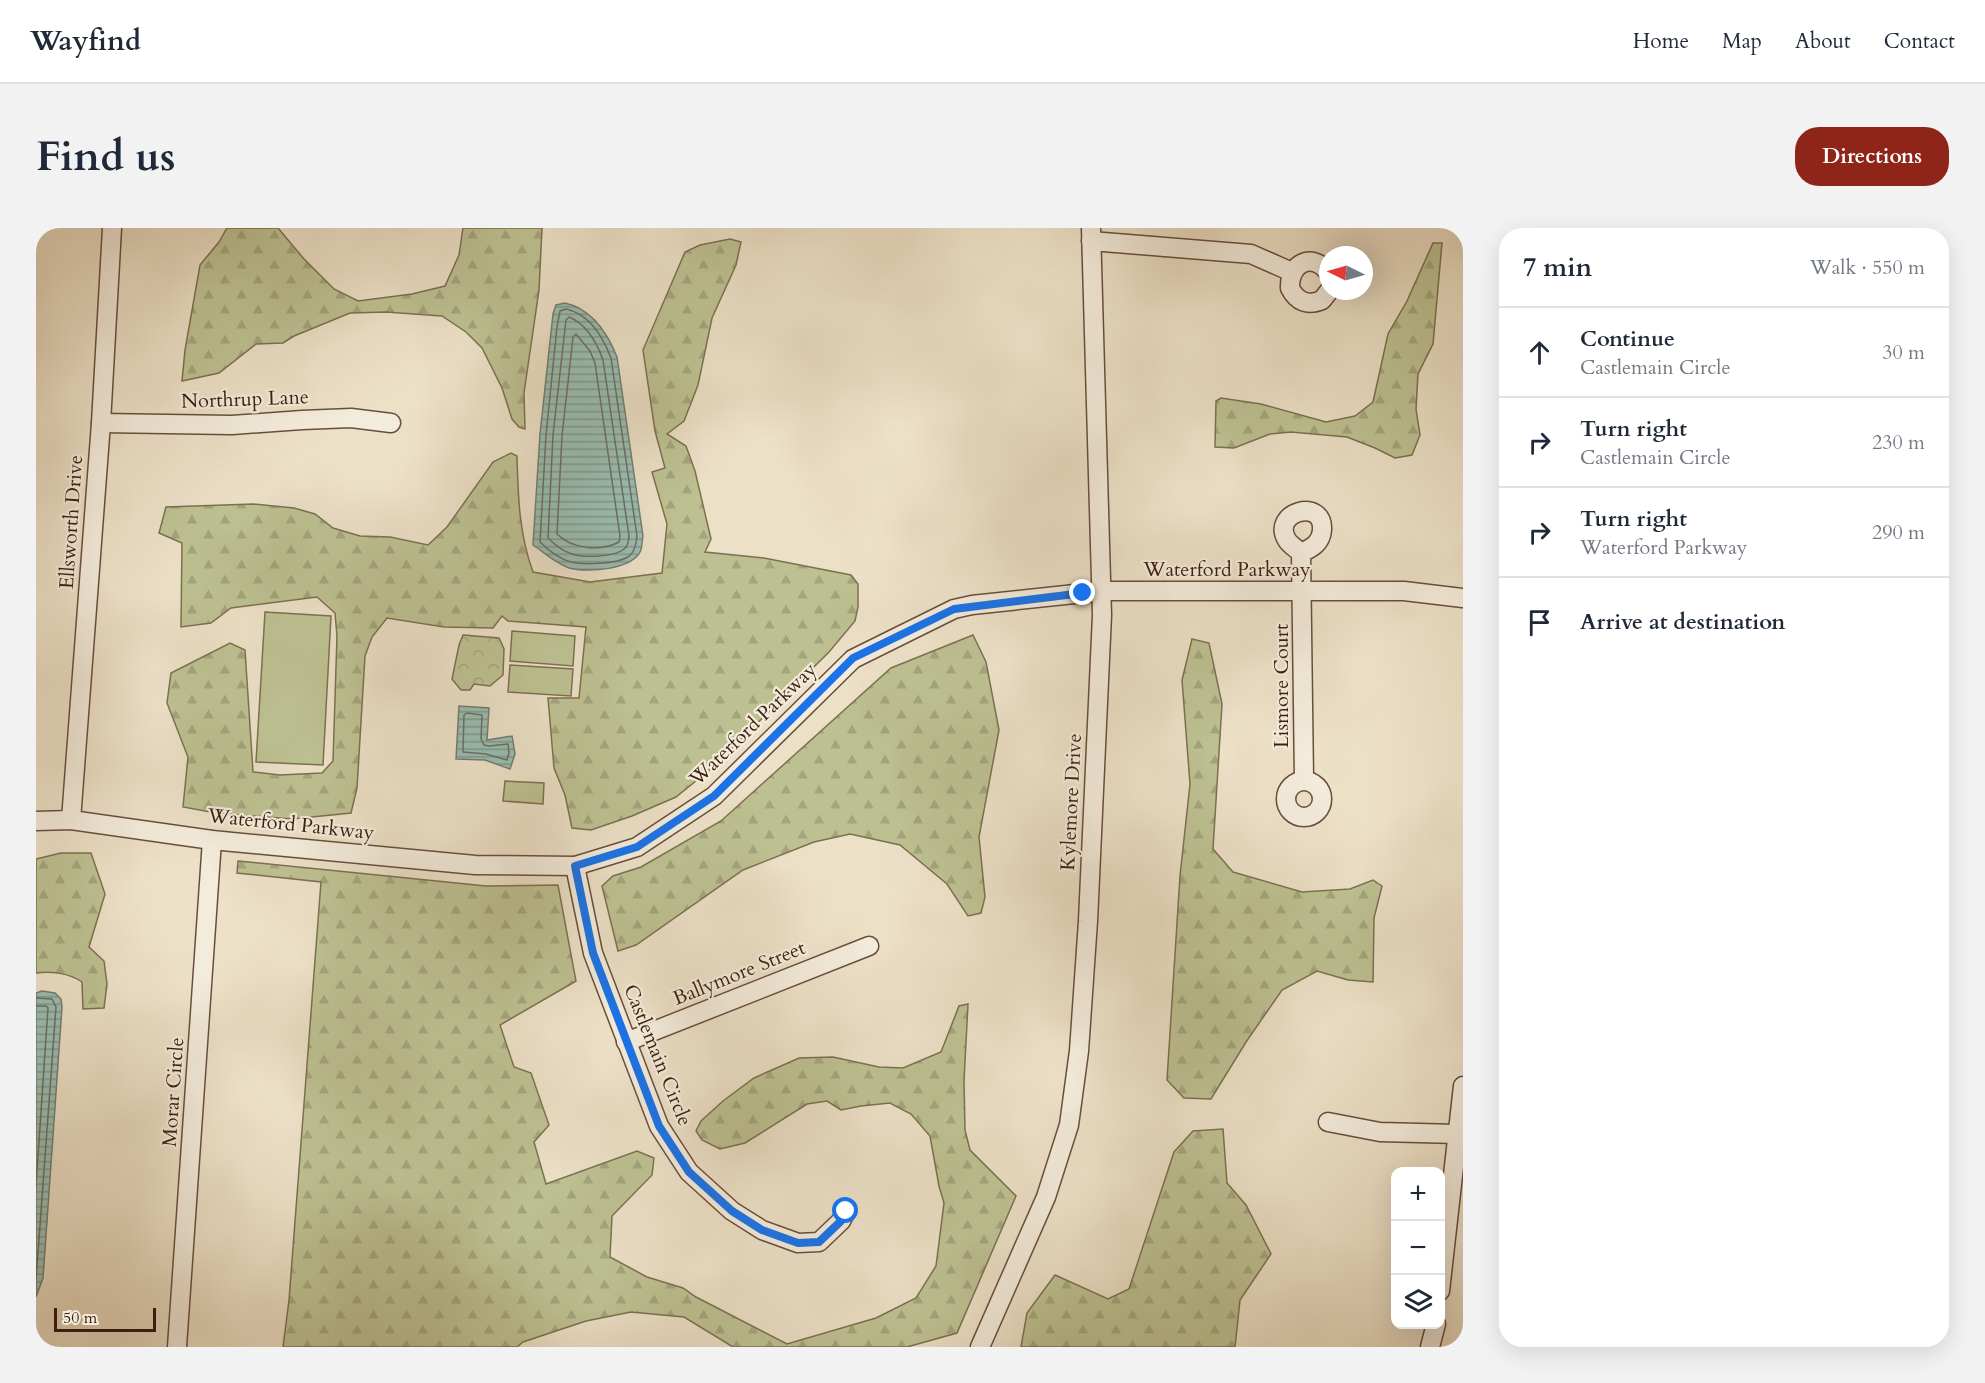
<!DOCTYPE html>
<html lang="en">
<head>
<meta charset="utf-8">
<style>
  :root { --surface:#fff; --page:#f2f2f3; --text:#1f2937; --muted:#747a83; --line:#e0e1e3; --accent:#8f2418 }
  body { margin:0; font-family:Cardo,serif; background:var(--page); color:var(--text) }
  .controls { position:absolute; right:18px; bottom:18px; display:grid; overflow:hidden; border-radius:12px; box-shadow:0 6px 24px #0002 }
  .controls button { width:54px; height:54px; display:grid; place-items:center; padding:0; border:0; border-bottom:2px solid var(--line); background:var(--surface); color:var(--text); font:30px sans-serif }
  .compass { position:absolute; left:1283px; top:18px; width:54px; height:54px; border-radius:50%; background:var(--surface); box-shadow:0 6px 24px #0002; rotate:275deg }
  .scale { position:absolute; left:18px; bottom:15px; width:102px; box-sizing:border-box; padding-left:6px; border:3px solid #3d1e0f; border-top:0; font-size:16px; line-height:21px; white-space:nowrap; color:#3d1e0f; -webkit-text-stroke:4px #f3ebdb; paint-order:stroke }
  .stop { position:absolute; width:18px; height:18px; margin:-14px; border:4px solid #1a73e8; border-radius:50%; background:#fff }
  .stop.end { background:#1a73e8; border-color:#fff; box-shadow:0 2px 6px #0008 }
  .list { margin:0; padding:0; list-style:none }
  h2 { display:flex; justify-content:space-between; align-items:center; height:78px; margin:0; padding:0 24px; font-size:26px }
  h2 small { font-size:20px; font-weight:400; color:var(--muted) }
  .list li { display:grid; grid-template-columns:39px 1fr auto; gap:18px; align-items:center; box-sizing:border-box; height:90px; padding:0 24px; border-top:2px solid var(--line) }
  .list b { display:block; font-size:22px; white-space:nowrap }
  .list p { margin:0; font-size:20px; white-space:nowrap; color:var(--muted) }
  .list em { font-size:20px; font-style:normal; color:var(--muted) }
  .icon { flex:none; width:33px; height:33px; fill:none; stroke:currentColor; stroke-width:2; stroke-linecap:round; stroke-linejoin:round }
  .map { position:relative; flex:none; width:1427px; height:1119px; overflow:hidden; border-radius:24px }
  header { display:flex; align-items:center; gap:36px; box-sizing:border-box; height:84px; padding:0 30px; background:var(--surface); border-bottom:2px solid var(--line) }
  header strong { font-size:28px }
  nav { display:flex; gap:33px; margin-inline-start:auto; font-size:21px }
  .intro { display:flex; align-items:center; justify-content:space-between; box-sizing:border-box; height:144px; padding:0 36px }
  h1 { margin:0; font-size:42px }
  .button { padding:15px 27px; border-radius:24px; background:var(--accent); color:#fff; font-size:21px; font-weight:700 }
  main { display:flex; gap:36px; padding:0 36px }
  aside { flex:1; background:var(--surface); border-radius:24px; box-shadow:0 6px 24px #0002 }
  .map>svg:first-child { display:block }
  .green { fill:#bdc192; stroke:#7d7050; stroke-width:1.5 }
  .forest { fill:url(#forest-firs); stroke:#7d7050; stroke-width:1.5 }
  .park { fill:url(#park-crowns); stroke:#7d7050; stroke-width:1.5 }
  .water { fill:url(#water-rules); stroke:#747d71; stroke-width:1.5 }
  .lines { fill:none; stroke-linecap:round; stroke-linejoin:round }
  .shore { stroke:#6b6e60; stroke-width:1.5 }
  .minor-casing { stroke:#694e3d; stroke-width:21 }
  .minor { stroke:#f3ebdb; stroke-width:18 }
  .route { stroke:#1a73e8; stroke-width:8 }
  .labels { text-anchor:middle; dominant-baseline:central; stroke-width:4.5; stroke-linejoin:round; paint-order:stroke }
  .street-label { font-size:20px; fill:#3d1e0f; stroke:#f3ebdb }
</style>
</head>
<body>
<header>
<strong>Wayfind</strong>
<nav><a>Home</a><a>Map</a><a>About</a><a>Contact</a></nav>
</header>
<div class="intro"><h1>Find us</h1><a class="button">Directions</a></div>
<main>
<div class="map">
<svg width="1427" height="1119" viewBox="0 0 1427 1119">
  <defs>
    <pattern id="forest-firs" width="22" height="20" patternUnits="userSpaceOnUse" patternTransform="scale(1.5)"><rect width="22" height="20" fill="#bdc192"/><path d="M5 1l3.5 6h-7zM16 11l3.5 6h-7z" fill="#a3a57d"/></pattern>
    <pattern id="park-crowns" width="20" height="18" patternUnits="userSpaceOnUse" patternTransform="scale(1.5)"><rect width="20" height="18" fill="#bdc192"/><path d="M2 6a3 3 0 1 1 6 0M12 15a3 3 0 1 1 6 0" fill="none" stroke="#a3a57d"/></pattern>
    <pattern id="water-rules" width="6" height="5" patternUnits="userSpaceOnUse" patternTransform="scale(1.5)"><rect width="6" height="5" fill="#99bdb2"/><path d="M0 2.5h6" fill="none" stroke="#7e998f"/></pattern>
  </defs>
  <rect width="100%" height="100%" fill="#ece0c7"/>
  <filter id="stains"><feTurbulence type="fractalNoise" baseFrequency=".00333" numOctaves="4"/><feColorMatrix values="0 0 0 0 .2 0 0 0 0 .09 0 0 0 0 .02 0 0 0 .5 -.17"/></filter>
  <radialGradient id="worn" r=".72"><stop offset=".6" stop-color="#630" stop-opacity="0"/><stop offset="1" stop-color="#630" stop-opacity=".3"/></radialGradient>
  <!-- green -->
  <g class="green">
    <polygon points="229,384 295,388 287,537 220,534"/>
    <polygon points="476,403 539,408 537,438 474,433"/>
    <polygon points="474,437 537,441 535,468 472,464"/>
    <polygon points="469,553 508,555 507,576 467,573"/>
  </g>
  <!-- forest -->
  <g class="forest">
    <polygon points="191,0 242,0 268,31 298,61 322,73 376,66 409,58 423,27 427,0 506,0 503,62 488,165 489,201 483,199 476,191 466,160 446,120 430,104 406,88 350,84 314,85 258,108 247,115 220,116 183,145 146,153 149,122 164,37 183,14"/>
    <path d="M 694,11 L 705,14 L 700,37 L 676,90 L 662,157 L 648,193 L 631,206 L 650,218 L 659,243 L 675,311 L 669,324 L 728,330 L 815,347 L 822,356 L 822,379 L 819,393 L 793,424 L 677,539 L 640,569 L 596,588 L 555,602 L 536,600 L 529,567 L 518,540 L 512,470 L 543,470 L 550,399 L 472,393 L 466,388 L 457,400 L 408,399 L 351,390 L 336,409 L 329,428 L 321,560 L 315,585 L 256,591 L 180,585 L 147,579 L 152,529 L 131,475 L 135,445 L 194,415 L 209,422 L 217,544 L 244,547 L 286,545 L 297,533 L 301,408 L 299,385 L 281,369 L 195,380 L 175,395 L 145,399 L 146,315 L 123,305 L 130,279 L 217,276 L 258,280 L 279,286 L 297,300 L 324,308 L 354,309 L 392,317 L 411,299 L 457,234 L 475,225 L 481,228 C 482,268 483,306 497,344 L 554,354 L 626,345 L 631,296 L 616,244 L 629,240 L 619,203 L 607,122 L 649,24 L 664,17 Z"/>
    <polygon points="1397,15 1406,15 1397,116 1382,146 1380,181 1384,207 1376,227 1359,230 1339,220 1311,209 1255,204 1234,206 1198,220 1179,219 1180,173 1185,170 1225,176 1290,194 1319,188 1337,174 1352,106 1371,73"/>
    <polygon points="937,407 950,434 963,502 943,609 949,669 945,685 932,688 911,656 864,617 814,606 778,614 707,642 600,717 582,723 566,658 577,648 605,639 685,593 855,440"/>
    <polygon points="1156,411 1173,415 1186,476 1177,621 1197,644 1266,664 1314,661 1337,652 1346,658 1338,690 1337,754 1312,752 1281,743 1246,762 1210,814 1175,871 1148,870 1131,852 1144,648 1154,556 1146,452"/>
    <path d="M 25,625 L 55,625 L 69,666 L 53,719 L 68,733 L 71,756 L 68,780 L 47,781 L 46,754 C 33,745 15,743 0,745 L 0,631 Z"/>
    <polygon points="202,633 450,658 522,657 540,753 464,797 478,839 495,845 513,897 498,914 510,956 601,923 618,930 616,947 576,988 574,1029 611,1049 647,1060 660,1069 751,1116 840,1090 880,1070 900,1038 908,975 903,958 894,908 875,886 854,875 825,878 805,882 791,873 771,876 709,915 684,921 666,912 660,903 665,893 687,873 718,850 763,830 797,829 843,839 867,840 905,824 923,778 932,776 928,853 929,902 934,922 980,968 921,1105 871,1119 697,1119 648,1089 595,1084 550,1093 487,1114 481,1119 247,1119 253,1072 285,654 201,645"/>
    <polygon points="1187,901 1191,955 1210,977 1235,1026 1204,1072 1199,1119 985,1119 991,1085 1019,1047 1072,1071 1093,1061 1138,924 1157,903"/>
  </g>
  <!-- park -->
  <polygon class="park" points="427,407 463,410 468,421 467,447 454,458 438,456 434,462 425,462 416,451 423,417"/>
  <!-- water -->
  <g class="water">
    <path d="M 529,75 C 556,81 571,104 581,129 L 607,308 C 606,312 606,318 605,322 C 597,342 551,345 533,340 C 519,335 509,325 497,317 L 504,206 L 517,86 L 520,77 Z"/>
    <polygon points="423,478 453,480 451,512 476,508 479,526 474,541 449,532 420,531"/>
    <polygon points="6,763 19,765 25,771 26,779 7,1050 0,1069 0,765"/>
  </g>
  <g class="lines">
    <!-- shore -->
    <g class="shore">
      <path d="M 530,81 C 553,86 567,109 575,130 L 601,308 C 600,316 599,324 592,329 C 581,336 548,337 535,334 C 524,331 512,322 504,314 L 510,207 L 521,99 L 524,83 Z"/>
      <path d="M 533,89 C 550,96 561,115 567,132 L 593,308 C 592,313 593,318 588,321 C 579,329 547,330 536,326 C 526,323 518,316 512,310 L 517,207 L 530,92 Z"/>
      <path d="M 540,106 L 554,123 L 559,135 L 584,308 L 583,314 C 564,324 536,321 521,306 L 526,208 L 537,109 Z"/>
      <polygon points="431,485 446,487 445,511 448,517 453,518 472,516 473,525 471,532 450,526 427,524 428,487"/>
      <polyline points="0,770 16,771 20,779 0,1052"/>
      <polyline points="0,778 10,778 12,780 0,958"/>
    </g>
    <!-- minor casing -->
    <g class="minor-casing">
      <g id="minor">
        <polyline points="1055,13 1215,26 1256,44"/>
        <path d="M 1292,44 C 1276,24 1253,35 1254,60 C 1261,74 1272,78 1286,72 L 1293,63"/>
        <polyline points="65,195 196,197 266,192 315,190 355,195"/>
        <path d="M 1265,325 C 1276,320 1285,315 1286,302 C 1288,269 1234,284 1251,312 C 1254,317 1261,321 1265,325 L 1268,552"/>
        <circle cx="1268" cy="571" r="18"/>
        <polyline points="35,592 65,195 76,0"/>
        <polyline points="0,593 35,592 176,612 439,637 539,638 601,619 678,568 817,431 918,381 936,377 1067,363 1368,363 1427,370"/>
        <polyline points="539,638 557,725 623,898 653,944 696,983 726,1002 762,1015 783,1014 805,993 810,983"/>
        <polyline points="590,814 833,718"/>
        <polyline points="1292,894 1344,904 1421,906"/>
        <polyline points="1404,1063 1427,858"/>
        <polyline points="141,1119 176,612"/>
        <polyline points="944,1119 1010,969 1033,897 1043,823 1052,693 1066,387 1055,0"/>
        <polyline points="1394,1119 1400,1096"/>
      </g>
    </g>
    <!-- minor -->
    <use href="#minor" class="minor"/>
  </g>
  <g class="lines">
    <!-- route -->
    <polyline class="route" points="810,983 805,993 783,1014 762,1015 726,1002 696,983 653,944 623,898 557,725 539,638 601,619 678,568 817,430 918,381 1047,365"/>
  </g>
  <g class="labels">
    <!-- street labels -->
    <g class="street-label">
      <text transform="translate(209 171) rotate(-2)">Northrup Lane</text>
      <text transform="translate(35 294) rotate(-86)">Ellsworth Drive</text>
      <text x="1191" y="341">Waterford Parkway</text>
      <text transform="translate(1245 458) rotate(-90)">Lismore Court</text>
      <text transform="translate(717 496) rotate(-44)">Waterford Parkway</text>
      <text transform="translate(1035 574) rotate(-87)">Kylemore Drive</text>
      <text transform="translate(255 596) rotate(6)">Waterford Parkway</text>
      <text transform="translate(703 745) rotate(-22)">Ballymore Street</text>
      <text transform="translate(622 827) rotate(68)">Castlemain Circle</text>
      <text transform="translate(137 864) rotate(-86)">Morar Circle</text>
    </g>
  </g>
  <rect width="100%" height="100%" filter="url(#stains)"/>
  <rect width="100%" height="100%" fill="url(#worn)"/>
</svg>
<div class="controls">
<button>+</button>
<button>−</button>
<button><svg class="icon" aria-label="layers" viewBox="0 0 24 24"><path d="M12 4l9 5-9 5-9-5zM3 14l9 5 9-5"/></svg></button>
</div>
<svg class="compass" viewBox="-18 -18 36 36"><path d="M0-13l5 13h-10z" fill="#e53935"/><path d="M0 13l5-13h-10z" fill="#747a83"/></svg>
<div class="scale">50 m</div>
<div class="stop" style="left:810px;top:983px"></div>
<div class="stop end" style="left:1047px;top:365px"></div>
</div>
<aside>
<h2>7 min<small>Walk · 550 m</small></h2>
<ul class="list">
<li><svg class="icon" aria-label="ahead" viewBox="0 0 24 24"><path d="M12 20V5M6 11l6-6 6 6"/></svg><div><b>Continue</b><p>Castlemain Circle</p></div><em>30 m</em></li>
<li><svg class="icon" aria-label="right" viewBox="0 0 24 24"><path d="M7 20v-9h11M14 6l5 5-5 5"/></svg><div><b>Turn right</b><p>Castlemain Circle</p></div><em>230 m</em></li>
<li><svg class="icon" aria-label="right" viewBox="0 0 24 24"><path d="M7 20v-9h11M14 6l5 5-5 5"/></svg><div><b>Turn right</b><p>Waterford Parkway</p></div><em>290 m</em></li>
<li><svg class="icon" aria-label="arrive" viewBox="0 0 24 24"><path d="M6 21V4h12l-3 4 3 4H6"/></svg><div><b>Arrive at destination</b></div></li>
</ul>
</aside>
</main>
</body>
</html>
